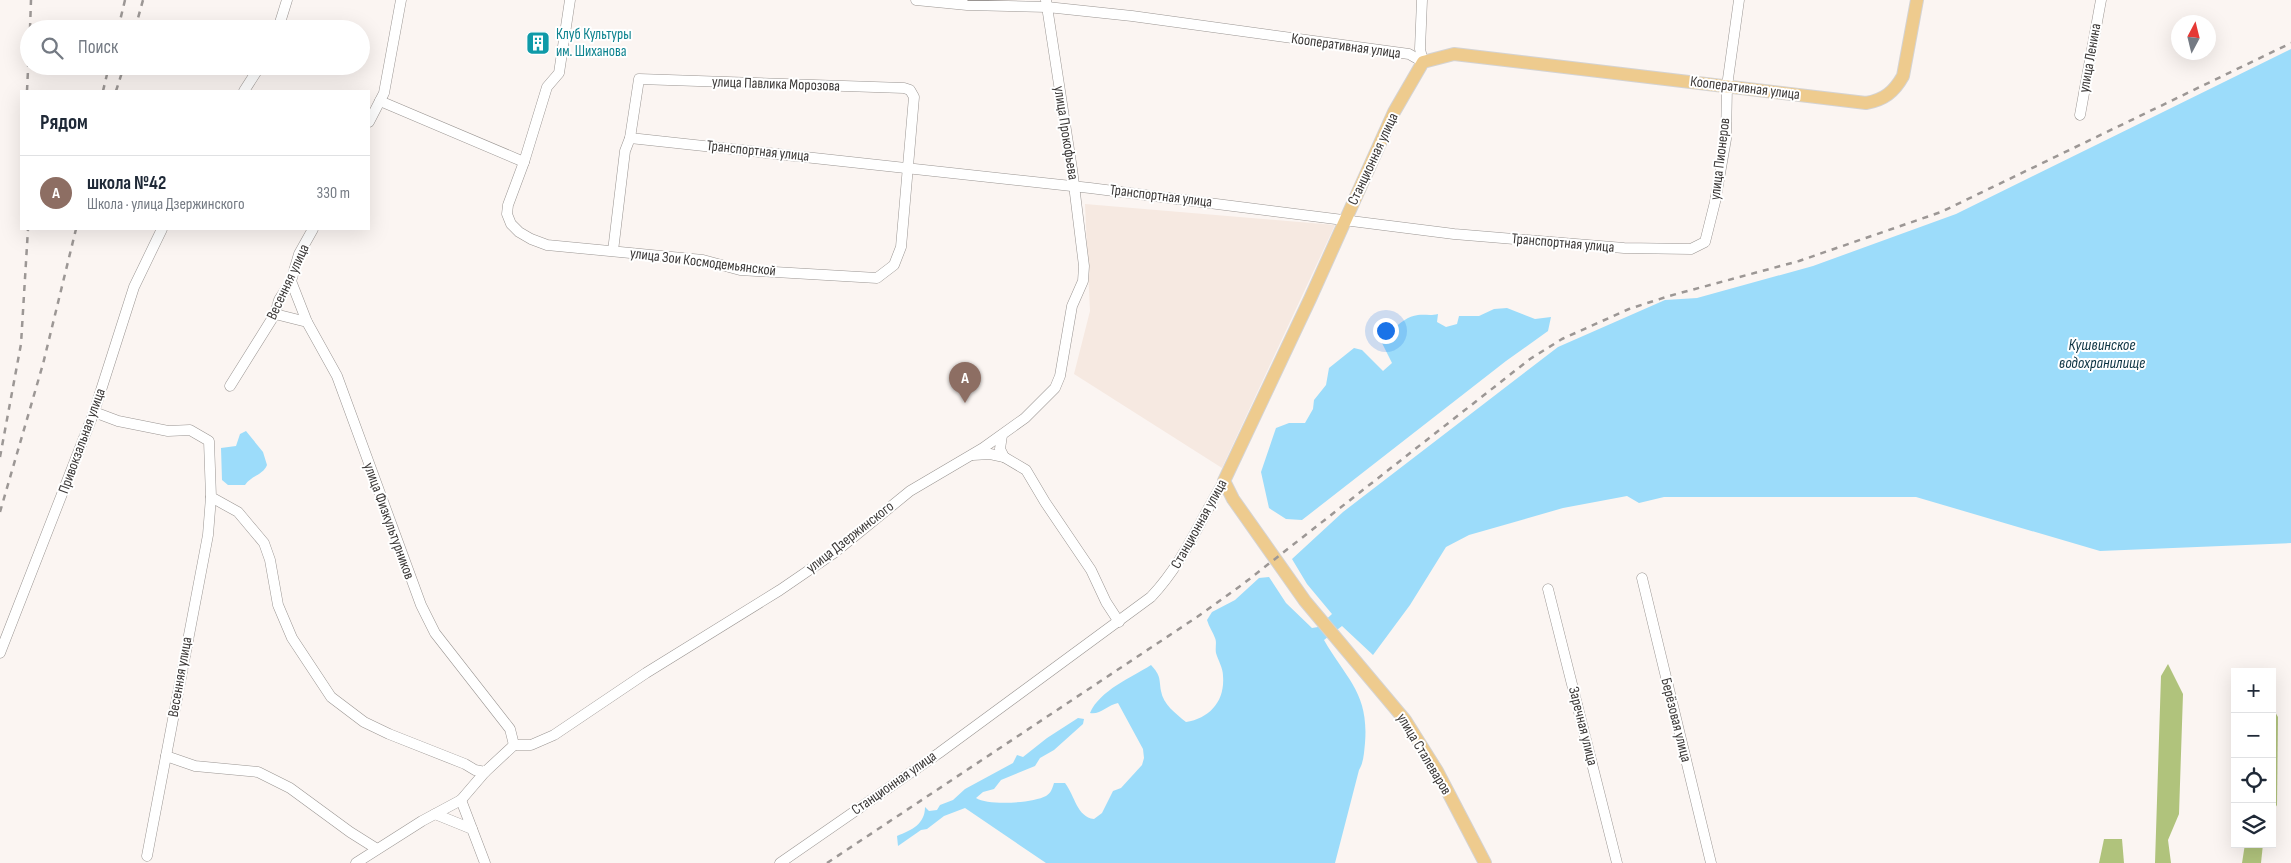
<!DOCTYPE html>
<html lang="ru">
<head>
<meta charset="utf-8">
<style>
  :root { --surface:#fff; --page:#f2f2f3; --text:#1f2937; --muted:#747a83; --line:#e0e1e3; --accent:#111827 }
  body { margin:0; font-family:"Sofia Sans Condensed",sans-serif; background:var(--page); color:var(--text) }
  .controls { position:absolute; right:15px; bottom:15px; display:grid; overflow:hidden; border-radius:0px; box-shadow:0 5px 20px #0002 }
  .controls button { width:45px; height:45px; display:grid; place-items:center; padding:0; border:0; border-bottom:1px solid var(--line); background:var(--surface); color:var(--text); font:25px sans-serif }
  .compass { position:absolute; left:2171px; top:15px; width:45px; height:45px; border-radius:50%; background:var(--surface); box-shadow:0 5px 20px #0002; rotate:7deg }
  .you { position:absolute; left:1385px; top:330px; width:18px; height:18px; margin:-12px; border:4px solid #fff; border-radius:50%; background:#1a73e8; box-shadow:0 0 0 8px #1a73e833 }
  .badge { display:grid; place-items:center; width:32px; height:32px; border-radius:50%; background:var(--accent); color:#fff; font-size:16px; font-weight:700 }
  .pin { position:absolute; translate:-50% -41px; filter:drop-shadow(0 1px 2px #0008) }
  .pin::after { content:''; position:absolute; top:26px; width:18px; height:15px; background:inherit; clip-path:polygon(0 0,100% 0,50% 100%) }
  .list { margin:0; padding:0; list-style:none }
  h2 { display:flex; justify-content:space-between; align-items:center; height:65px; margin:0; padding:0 20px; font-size:21px }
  h2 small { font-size:16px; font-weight:400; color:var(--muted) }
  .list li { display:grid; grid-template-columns:32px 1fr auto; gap:15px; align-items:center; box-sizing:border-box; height:75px; padding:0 20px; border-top:1px solid var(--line) }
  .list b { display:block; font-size:19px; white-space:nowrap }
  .list p { margin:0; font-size:16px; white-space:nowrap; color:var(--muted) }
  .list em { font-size:16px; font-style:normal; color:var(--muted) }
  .icon { flex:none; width:28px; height:28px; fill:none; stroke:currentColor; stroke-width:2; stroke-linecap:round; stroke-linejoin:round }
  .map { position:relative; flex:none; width:2291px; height:863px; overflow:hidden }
  .search { position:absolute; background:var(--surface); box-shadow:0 5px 20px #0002; left:20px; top:20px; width:350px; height:55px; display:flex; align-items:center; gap:12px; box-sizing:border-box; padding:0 18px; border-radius:28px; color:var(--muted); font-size:19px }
  .panel { position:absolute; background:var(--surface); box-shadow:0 5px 20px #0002; left:20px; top:90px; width:350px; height:140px; border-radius:0px }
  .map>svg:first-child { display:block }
  .built { fill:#f6e9e1 }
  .forest { fill:#b0c37c }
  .water { fill:#9cdcfa }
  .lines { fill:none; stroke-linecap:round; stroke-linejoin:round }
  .minor-casing { stroke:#9a9592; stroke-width:11 }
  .major-casing { stroke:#d4d3d3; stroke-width:14 }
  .minor { stroke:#fff; stroke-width:10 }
  .major { stroke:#eecb8e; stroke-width:12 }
  .rail { stroke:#9c9795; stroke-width:2.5; stroke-dasharray:6 6; stroke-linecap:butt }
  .labels { text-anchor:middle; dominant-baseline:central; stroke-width:4; stroke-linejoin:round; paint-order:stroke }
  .culture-label { font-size:15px; fill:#0d838f; stroke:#fff; text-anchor:start }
  .street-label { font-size:15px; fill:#3c3938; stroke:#fff }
  .water-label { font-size:16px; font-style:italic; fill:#0d3443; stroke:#fff }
</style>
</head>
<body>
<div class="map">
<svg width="2291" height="863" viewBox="0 0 2291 863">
  <rect width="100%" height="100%" fill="#fbf5f2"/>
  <!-- built -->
  <polygon class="built" points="1085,204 1335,225 1222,468 1074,374 1090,311"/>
  <!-- forest -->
  <g class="forest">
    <polygon points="2168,664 2183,694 2179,814 2168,840 2171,863 2155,863 2161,676"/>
    <polygon points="2272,707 2278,717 2277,805 2272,812"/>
    <polygon points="2104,839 2122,839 2124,863 2099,863"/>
    <polygon points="2245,844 2263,844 2261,863 2242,863"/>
  </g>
  <!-- water -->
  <g class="water">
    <path d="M 2291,49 L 2291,543 L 2100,551 L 1916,497 L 1664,497 L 1639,503 L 1627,496 L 1563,508 L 1469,535 L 1446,547 L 1410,605 L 1373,655 L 1342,626 L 1324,640 C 1347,680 1369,693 1365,743 C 1364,752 1364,762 1359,770 L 1335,863 L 1046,863 L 965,808 L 944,816 L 927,829 L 921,830 L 898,846 L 897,836 C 912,830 925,824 925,807 L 929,811 L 937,810 L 940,805 L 953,800 L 965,789 L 1013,763 L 1017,755 L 1023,757 L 1047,738 L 1078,718 L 1084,719 L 1083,724 L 1054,750 L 1040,758 L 1035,766 L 1001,780 L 994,789 L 983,792 L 976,798 C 989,806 1033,803 1046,796 C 1051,793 1052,789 1054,783 L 1065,783 C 1075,796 1077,817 1094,819 L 1102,813 L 1113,791 L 1121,788 L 1142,765 L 1144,758 L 1143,749 L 1118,703 C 1108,705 1100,715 1090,713 C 1100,690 1131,678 1151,665 C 1161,676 1159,678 1161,691 C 1163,704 1176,714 1186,722 C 1210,718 1225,701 1223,676 C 1223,668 1218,660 1216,653 C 1215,648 1217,642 1215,638 C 1213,632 1209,627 1207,620 L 1212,612 L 1235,600 L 1259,578 L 1269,577 L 1286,603 L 1312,628 L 1318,627 L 1332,614 L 1307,584 L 1292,559 L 1343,512 L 1558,347 L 1665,300 L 1697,298 L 1813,266 L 1956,214 Z"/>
    <path d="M 1507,308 L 1535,319 L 1551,317 L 1548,331 L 1506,361 L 1302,520 L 1286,519 L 1269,508 L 1261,472 L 1276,428 L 1289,423 L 1305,423 L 1313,409 L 1314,400 L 1326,385 L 1329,368 L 1354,348 L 1362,350 L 1383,371 L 1392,363 L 1377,333 L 1383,324 L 1393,329 C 1400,323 1408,316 1418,315 C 1425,314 1430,316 1438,314 L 1437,322 L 1446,327 L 1457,324 L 1459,316 L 1479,316 L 1494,309 Z"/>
    <path d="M 246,431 L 263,452 L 267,465 C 263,475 251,476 245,485 L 228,485 L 222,480 L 221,448 L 236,446 L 240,434 Z"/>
  </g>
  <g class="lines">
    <!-- minor casing -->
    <g class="minor-casing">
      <g id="minor">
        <polyline points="570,0 559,73 547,87 524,162 508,205 507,214 511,224 519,232 531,239 547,245 703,260 740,270 877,278 894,265 901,247 914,97 910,90 904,88 639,79 630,138 625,151 613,251"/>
        <polyline points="916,0 967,5 1047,7 1132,16 1409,54 1423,62"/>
        <polyline points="1422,0 1420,49 1423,62"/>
        <polyline points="278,29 287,0"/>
        <polyline points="244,91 260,66"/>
        <polyline points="380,101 524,162"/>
        <polyline points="2080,115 2101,0"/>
        <polyline points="369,122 384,93 401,0"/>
        <polyline points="630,138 1090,188 1454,234 1624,248 1691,249 1705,242 1715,202 1726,139 1727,86 1739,0"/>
        <polyline points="291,281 307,322 337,376 421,605 435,633 510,729 514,745 531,745 554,735 646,673 780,590 834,553 910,491 983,448 1025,418 1055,388 1060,376 1072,306 1083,281 1084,266 1072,169 1046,0"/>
        <polyline points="275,314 307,322"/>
        <polyline points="230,386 275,314 279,300 291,281 299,254 313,229"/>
        <polyline points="94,412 118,421 168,431 190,430 209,441 211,497 238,512 264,543 270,560 278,605 292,638 331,697 364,722 389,734 465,764 475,770 485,772 514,745"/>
        <polyline points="1002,435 1000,449 1004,457 1026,470 1045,502 1091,570 1106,602 1119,622"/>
        <polyline points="973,455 990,454 1004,457"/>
        <polyline points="1642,578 1711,863"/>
        <polyline points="1548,589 1617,863"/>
        <polyline points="0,653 94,412 134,287 162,229"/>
        <polyline points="166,756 195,766 258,772 290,788 350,832 377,849"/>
        <polyline points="461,800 485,863"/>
        <polyline points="435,814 472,829"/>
        <polyline points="147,856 208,535 211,497"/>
        <polyline points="356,863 422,821 461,800 485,772"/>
        <path d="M 780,863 L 939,753 L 1151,597 C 1184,562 1199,522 1224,481"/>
      </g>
    </g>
    <!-- major casing -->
    <g class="major-casing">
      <path id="major" d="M 1485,863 L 1437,771 L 1405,720 L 1305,601 L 1233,499 L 1224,481 L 1310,299 L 1394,112 L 1423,62 L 1454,54 L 1866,103 C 1884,100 1894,92 1903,76 L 1917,0"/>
    </g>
    <!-- minor -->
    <use href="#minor" class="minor"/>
    <!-- major -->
    <use href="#major" class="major"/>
    <!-- rail -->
    <g class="rail">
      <polyline points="30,29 31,0"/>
      <polyline points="118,29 125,0"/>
      <polyline points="135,29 143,0"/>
      <polyline points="27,91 29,49"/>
      <polyline points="103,91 109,66"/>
      <polyline points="116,91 124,66"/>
      <polyline points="0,457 21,344 28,229"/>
      <polyline points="0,512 43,364 76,229"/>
      <polyline points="827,863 1197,617 1243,584 1530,359 1562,339 1629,309 1669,296 1799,261 1941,212 2291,43"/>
    </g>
  </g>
  <!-- icons -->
  <defs>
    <g id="building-square" transform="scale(1.25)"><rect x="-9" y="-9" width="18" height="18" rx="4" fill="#0f9aa8" stroke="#fff"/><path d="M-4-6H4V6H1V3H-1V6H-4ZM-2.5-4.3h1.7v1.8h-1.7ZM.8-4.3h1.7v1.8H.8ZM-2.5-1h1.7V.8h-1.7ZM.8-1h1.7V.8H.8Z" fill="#fff"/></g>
  </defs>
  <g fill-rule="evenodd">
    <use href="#building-square" x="538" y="43"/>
  </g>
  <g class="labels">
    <!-- culture labels -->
    <g class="culture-label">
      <text x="556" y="34">Клуб Культуры<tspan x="556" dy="17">им. Шиханова</tspan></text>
    </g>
    <!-- street labels -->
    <g class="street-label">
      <text transform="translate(1346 46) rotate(8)">Кооперативная улица</text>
      <text transform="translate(2090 58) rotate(-80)">улица Ленина</text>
      <text transform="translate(776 84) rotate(2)">улица Павлика Морозова</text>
      <text transform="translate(1745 88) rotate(7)">Кооперативная улица</text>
      <text transform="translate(1066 133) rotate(81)">улица Прокофьева</text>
      <text transform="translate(758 151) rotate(6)">Транспортная улица</text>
      <text transform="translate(1373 159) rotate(-65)">Станционная улица</text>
      <text transform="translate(1720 159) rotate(-83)">улица Пионеров</text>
      <text transform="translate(1161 196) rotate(7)">Транспортная улица</text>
      <text transform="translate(1563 243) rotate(5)">Транспортная улица</text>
      <text transform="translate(703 262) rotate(7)">улица Зои Космодемьянской</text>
      <text transform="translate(288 282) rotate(-65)">Весенняя улица</text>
      <text transform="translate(82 441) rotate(-70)">Привокзальная улица</text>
      <text transform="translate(389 521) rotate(70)">улица Физкультурников</text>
      <text transform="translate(1199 524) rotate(-61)">Станционная улица</text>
      <text transform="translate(850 537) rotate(-38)">улица Дзержинского</text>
      <text transform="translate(180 677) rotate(-80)">Весенняя улица</text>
      <text transform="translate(1676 720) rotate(76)">Берёзовая улица</text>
      <text transform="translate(1583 726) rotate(76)">Заречная улица</text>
      <text transform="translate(1424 754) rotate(59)">улица Сталеваров</text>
      <text transform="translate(894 783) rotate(-35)">Станционная улица</text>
    </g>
    <!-- water labels -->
    <g class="water-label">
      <text x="2102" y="345">Кушвинское<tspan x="2102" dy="18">водохранилище</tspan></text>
    </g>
  </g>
</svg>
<div class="controls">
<button>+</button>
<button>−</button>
<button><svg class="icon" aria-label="locate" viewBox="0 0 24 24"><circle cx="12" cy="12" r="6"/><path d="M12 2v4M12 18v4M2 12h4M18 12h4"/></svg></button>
<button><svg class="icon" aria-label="layers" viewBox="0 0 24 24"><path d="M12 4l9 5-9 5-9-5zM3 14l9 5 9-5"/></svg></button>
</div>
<svg class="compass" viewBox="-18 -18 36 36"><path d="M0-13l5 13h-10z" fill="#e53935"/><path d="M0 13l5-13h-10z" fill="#747a83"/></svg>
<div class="you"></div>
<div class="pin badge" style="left:965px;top:403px;background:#8d6e63">A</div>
<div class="search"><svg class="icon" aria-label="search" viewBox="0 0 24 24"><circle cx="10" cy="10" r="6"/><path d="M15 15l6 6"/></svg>Поиск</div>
<section class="panel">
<h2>Рядом<small></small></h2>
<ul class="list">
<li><span class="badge" style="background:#8d6e63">A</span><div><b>школа №42</b><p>Школа · улица Дзержинского</p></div><em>330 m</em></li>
</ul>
</section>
</div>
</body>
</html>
